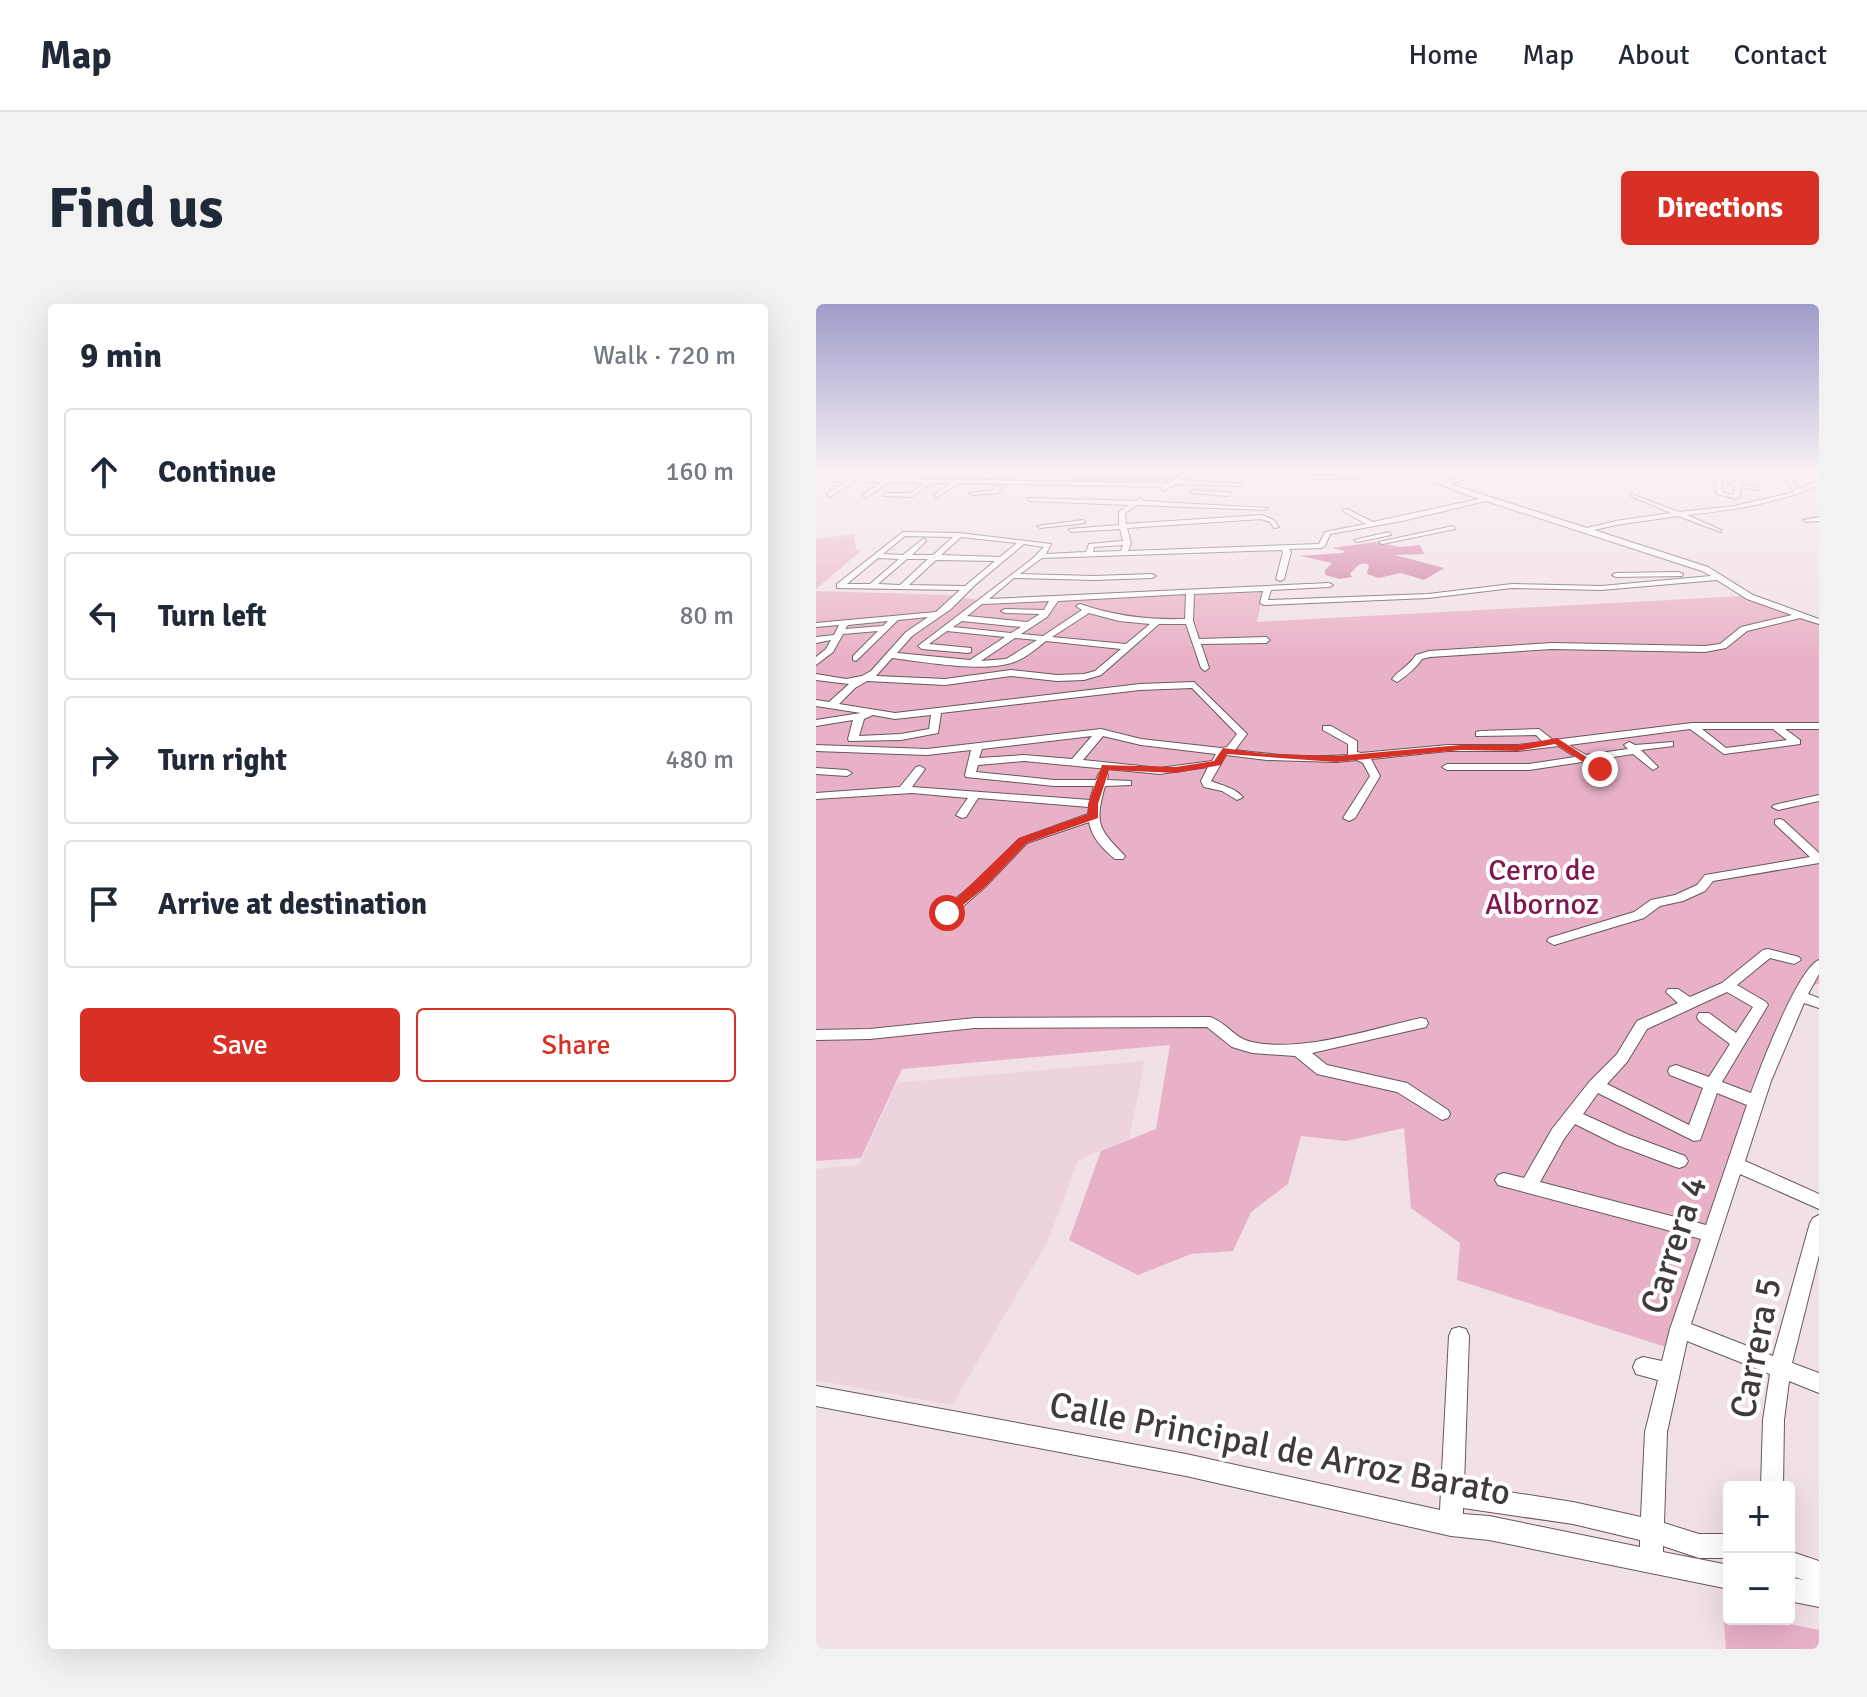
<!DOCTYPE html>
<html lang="en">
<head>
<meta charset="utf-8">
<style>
  :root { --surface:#fff; --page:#f2f2f3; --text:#1f2937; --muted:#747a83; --line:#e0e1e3; --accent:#d93025 }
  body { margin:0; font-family:Signika,sans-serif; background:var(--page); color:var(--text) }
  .controls { position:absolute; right:24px; bottom:24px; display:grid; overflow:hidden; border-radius:8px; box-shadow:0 8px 32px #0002 }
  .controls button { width:72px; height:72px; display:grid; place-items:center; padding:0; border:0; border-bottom:2px solid var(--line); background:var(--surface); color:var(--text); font:40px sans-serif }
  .stop { position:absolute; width:24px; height:24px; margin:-18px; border:6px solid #d93025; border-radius:50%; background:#fff }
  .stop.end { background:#d93025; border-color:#fff; box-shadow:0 2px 8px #0008 }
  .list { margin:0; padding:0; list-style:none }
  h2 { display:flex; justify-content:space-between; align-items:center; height:104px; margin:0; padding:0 32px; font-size:34px }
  h2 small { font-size:26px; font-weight:400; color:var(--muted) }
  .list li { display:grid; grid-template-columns:52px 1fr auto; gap:24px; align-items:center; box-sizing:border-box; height:128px; margin:0 16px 16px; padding:0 16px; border:2px solid var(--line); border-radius:8px }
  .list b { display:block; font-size:30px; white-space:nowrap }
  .list em { font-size:26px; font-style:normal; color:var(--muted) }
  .actions { display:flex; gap:16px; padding:24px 32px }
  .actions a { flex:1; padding:18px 0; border:2px solid var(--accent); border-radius:8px; text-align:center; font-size:28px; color:var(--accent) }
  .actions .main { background:var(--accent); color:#fff }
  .icon { flex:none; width:44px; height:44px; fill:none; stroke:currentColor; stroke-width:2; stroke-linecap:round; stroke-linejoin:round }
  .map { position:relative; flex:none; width:1003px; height:1345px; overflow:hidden; border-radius:8px }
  header { display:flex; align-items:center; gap:48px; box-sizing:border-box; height:112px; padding:0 40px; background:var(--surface); border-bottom:2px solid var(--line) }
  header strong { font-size:38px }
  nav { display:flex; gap:44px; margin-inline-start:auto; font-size:28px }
  .intro { display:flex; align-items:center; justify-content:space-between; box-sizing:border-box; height:192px; padding:0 48px }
  h1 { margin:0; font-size:56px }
  .button { padding:20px 36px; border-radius:8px; background:var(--accent); color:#fff; font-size:28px; font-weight:700 }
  main { display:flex; gap:48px; padding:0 48px }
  aside { flex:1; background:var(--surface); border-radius:8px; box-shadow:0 8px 32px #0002 }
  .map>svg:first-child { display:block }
  .built { fill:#edd3dd }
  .green { fill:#e9b1c7 }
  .water { fill:#cf789d }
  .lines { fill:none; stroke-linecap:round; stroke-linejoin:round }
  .minor-casing { stroke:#66585d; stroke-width:2 }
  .minor { fill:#fff; fill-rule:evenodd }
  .route { fill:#d93025 }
  .labels { text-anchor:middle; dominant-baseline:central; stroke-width:8; stroke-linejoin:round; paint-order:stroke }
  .park-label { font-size:30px; fill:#801850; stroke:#fff }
  .near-street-label { font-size:36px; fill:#413a3d; stroke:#fff }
</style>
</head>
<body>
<header>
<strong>Map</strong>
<nav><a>Home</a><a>Map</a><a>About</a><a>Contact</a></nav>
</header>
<div class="intro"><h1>Find us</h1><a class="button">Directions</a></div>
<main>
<aside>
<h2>9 min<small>Walk · 720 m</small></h2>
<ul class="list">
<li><svg class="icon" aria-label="ahead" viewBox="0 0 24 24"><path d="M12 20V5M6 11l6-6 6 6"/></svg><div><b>Continue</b></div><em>160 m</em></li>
<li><svg class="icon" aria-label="left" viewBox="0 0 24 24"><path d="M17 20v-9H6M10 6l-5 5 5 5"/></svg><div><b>Turn left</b></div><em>80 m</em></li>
<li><svg class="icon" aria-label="right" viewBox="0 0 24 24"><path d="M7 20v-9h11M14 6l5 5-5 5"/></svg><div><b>Turn right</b></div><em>480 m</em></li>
<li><svg class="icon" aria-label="arrive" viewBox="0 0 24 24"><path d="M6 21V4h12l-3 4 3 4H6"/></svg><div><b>Arrive at destination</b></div></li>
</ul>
<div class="actions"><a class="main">Save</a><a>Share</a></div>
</aside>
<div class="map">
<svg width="1003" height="1345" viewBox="0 0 1003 1345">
  <rect width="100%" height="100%" fill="#f1e0e6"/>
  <!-- built -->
  <polygon class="built" points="329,757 313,835 262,856 232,937 136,1101 0,1076 0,865 43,861 81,779"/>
  <!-- green -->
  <g class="green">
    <polygon points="261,169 366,171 351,181 253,179"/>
    <polygon points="38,230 40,245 45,247 0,285 0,235"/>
    <polygon points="0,287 134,291 172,298 447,288 441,318 927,292 1003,320 1003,680 986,683 859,1046 641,976 644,939 595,904 588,824 530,837 485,832 472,880 435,908 417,947 375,950 322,971 253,936 285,847 340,825 354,741 86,765 45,854 0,857"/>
    <polygon points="907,1306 913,1308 913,1315 950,1315 1003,1326 1003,1345 910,1345"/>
  </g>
  <!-- water -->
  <path class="water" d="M 559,238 L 584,243 L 604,241 L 608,250 L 579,251 L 628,264 L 608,276 L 585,269 L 563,274 L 551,270 L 553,261 C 542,256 541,265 534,269 L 536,273 L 524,275 L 509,271 L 509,266 L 516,259 L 484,252 L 526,249 L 529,247 L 516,244 Z"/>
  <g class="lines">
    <!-- minor casing -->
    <g class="minor-casing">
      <g id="minor">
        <polygon points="370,168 377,168 365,176 427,180 424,182 360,180 347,187 344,185 347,183 143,179 120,194 118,191 135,179 116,179 95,193 68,192 70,189 94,189 109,179 73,178 49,194 47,191 65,178 38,177 13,193 11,190 30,177 0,177 0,173 352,179"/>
        <path d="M 400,168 L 525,172 L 603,168 L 629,178 L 663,168 L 673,168 L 634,180 L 771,224 L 800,217 L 855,209 L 815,192 L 815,190 L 863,208 L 919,202 L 978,188 L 967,170 L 972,169 L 981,185 L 1003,177 L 1003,181 C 960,200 917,206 871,211 L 905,226 L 905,228 L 862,212 L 800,221 L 778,226 L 892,263 L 937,291 L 1003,315 L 1003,320 L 984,314 L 931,327 L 910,344 L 889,348 L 736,345 L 614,353 L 606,355 C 601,363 589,373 581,378 L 576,375 C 584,365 593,362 600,351 L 613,347 L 736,339 L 889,342 L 904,340 L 925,323 L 976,311 L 931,295 L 901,276 L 785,286 L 696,284 L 612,294 L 448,301 L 444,299 L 447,287 L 378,290 L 377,317 L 383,335 L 450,333 L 454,336 L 450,339 L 385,340 L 393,364 L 389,367 L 385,364 L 370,320 L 343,320 L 285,371 L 268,376 L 241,377 L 195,372 L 129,381 L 51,377 L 39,384 L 23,400 L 79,409 L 324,380 L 378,378 L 431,430 L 419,446 C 456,451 495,454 532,451 L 532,440 L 507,426 L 507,422 L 515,422 L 541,437 L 541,448 L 545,449 L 632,441 L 702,441 L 727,438 L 720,431 L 660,432 L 660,428 L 664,427 L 723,425 L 737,436 L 876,419 L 1003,419 L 1003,425 L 969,425 L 984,436 L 984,440 L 908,450 L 874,425 L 753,441 L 770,451 L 812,445 L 808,441 L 813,438 L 819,441 L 857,438 L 857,442 L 825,446 L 842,463 L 837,466 L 817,450 L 778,456 L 789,465 L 784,468 L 766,458 L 713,466 L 631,466 L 626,463 L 631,460 L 713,460 L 759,453 L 742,442 L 702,447 L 632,447 L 555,455 L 564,472 L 539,514 L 533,517 L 527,514 L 554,472 L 547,459 L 541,456 L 520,458 L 451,456 L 410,451 L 395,477 C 407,482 417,483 427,493 L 421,496 L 406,487 L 388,483 L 385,477 L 392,463 L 344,470 L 208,457 L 162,461 L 160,468 L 238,476 L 280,476 L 283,469 L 287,468 L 292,471 L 291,476 L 315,477 L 315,481 L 289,482 C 278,521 283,525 309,552 L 307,555 L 299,555 C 286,544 276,534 273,518 L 211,539 L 169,583 L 136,612 L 126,612 L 125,609 L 126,606 L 161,577 L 203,535 L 272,510 L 273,503 L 162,494 L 150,513 L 146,514 L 140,511 L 152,494 L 96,489 L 0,495 L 0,489 L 84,483 L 100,463 L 104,462 L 109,465 L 96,483 L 274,496 L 278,482 L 238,482 L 150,473 L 149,471 L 155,446 L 111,451 L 0,447 L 0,441 L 111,445 L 285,425 L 325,435 L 405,444 L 411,443 L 421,430 L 376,384 L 324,386 L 125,409 L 122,429 L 85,436 L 33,437 L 32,435 L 37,416 L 0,422 L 0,416 L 45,409 L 0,402 L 0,396 L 13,398 L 33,380 L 0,376 L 0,370 L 30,375 L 46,372 L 55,367 L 90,328 L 112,313 L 82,316 L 40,357 L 37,356 L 37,352 L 62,327 L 27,330 L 17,348 L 0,361 L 0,353 L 10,345 L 15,336 L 0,339 L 0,333 L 18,331 L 23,321 L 0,323 L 0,319 L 120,308 L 144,286 L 21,284 L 21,280 L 87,228 L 143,229 L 235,240 L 230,250 L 270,248 L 273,240 L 307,237 L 304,225 L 255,228 L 253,225 L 303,221 L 303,208 L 313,201 L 214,197 L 212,194 L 319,197 L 325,194 L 327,197 L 452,204 L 449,206 L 321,201 L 309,209 L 310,220 L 446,211 L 458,216 L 463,223 L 458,224 L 454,218 L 445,215 L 311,224 L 315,239 L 312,247 L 503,240 L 509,228 L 550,220 L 527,207 L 527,205 L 531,205 L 557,218 L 663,195 L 597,170 L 549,174 L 500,175 ZM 670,197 L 886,267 L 895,272 L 785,282 L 696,280 L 612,290 L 452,296 L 455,286 L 513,283 L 517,281 L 513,279 L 173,295 L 198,274 L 278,276 L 336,274 L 340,272 L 336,270 L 278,272 L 204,270 L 226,254 L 466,246 L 467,248 L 460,275 L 464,277 L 468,275 L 475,248 L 473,245 L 506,244 L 509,242 L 514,230 L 586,217 ZM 89,232 L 137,233 L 117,251 L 96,251 L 110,237 L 108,234 L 87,251 L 67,250 ZM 145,233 L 201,239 L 184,253 L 125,251 ZM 208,240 L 228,243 L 216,255 L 102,342 L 106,345 L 152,349 L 155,348 L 155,344 L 113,340 L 131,327 L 189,333 L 154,356 L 81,349 L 96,332 L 135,305 L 159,281 ZM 307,241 L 305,247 L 277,248 L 278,243 ZM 62,254 L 83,255 L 54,280 L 31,280 ZM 91,255 L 112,255 L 84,281 L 62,280 ZM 120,256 L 179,257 L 149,282 L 93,281 ZM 370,290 L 369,315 C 331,316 299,312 264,300 L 260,302 L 266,306 L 227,332 L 205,330 L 231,313 L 242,297 ZM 233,297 L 228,306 L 189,305 L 185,307 L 189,309 L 224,310 L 211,318 L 151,312 L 166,300 ZM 273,309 L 303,317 L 334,320 L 310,340 L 236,333 ZM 72,317 L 67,322 L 29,325 L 32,321 ZM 146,317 L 205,323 L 195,329 L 137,323 ZM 199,334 L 221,336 L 190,355 L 165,357 ZM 230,337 L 305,345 L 279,367 L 268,370 L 241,371 L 195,366 L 129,375 L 60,372 L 76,354 C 108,358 169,369 198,358 C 210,354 220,345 230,337 ZM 57,411 L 79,415 L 115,411 L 113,425 L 85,430 L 43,432 L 48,415 ZM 886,425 L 957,425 L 971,436 L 910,444 ZM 276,432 L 256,455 L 208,451 L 163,454 L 166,445 ZM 287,432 L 325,441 L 400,450 L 396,457 L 344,464 L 267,456 Z"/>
        <polygon points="899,168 905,168 906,188 917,191 919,182 911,180 920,179 917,168 923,168 925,180 944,184 941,186 925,183 923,193 920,195 901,190"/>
        <polygon points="180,182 185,183 182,189 156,191 153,189 178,186"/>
        <polygon points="377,186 412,188 415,190 412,192 375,189"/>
        <polygon points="1003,213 1003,217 990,218 987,216"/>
        <polygon points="267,216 269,219 224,224 221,222"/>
        <polygon points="637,222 639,225 566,240 563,238"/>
        <polygon points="573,228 575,231 541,238 538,236"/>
        <polygon points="863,268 867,270 866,272 800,273 796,271 800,269"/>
        <polygon points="0,464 31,466 36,469 31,472 0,470"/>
        <polygon points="1003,491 1003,497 962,506 956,503 958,501"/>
        <polygon points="963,515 967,516 1003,549 1003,559 897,577 889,587 867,597 844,602 828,614 738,641 731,637 733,634 818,608 835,596 859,591 881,581 889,571 994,553 959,520 959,516"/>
        <path d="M 952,645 L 983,653 L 985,656 L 978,660 L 954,654 L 921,681 L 950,698 L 952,701 L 906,778 L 935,789 C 944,764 982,664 1003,656 L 1003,670 L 992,690 L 1003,694 L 1003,704 L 988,699 L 955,777 L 929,857 L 1003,890 L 1003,905 L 924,870 L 875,1020 L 957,1052 L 994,919 L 997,914 L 1003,911 L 1003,951 L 976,1059 L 1003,1069 L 1003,1089 L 973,1077 L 968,1116 L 967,1183 L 945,1183 L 947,1116 L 954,1070 L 871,1037 L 851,1128 L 848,1219 L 883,1230 L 913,1230 L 913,1254 L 883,1254 L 847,1242 L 847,1248 L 913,1261 L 913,1285 L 673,1236 L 635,1232 L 370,1172 L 0,1102 L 0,1082 L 370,1150 L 624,1206 L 633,1032 L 636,1025 L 643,1023 L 650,1025 L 653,1032 L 648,1181 L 757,1198 L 825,1213 L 829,1128 L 842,1076 L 820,1070 L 817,1063 L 820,1056 L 827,1053 L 846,1057 L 854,1025 L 885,935 L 682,881 L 679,876 L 682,871 L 688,869 L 708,874 L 736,825 L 774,777 L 801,750 L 821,717 L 862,699 L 850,688 L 852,685 L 862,685 L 874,693 L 906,679 L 947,646 ZM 911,688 L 937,703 L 920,729 L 893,709 L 883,709 L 881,713 L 883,717 L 914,740 L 893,773 L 860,761 L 854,763 L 852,767 L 854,771 L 887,784 L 873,821 L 791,780 L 811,758 L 831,725 ZM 782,789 L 878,837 L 884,836 L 886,831 L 901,789 L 931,801 L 890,921 L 724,878 L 748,835 L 759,820 L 801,841 L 857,862 L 863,864 L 869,862 L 872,857 L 869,852 L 813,831 L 767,810 ZM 647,1204 L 757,1220 L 824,1236 L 824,1243 L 673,1212 L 647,1210 Z"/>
        <path d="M 394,713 C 410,718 419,735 436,738 C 486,749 555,725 605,714 L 610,715 L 612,719 L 610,723 L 496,749 L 511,761 L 591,779 L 632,806 L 634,810 L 632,814 L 626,816 L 581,788 L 501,770 L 479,752 L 436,749 L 416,743 L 391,723 L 159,724 L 54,735 L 0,736 L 0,726 L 54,725 L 159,714 Z"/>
        <polygon points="973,1247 1003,1257 1003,1303 973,1297 973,1273 988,1276 973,1271"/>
      </g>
    </g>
    <!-- minor -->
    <use href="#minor" class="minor"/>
  </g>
  <!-- sky -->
  <linearGradient id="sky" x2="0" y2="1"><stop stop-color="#9e9cca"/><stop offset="0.47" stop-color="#f9f1f4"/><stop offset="1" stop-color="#f9f1f4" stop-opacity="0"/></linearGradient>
  <rect width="1003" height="356" fill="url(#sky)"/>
  <!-- route -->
  <polygon class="route" points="741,434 789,465 781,467 739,440 702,447 645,446 520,458 411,450 405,461 360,469 293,466 282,500 282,514 211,539 169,583 135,611 125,609 203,534 272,510 272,500 286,461 360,463 398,457 407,444 451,450 520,452 645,441 702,441"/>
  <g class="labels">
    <!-- park labels -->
    <g class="park-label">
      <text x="726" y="566">Cerro de<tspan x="726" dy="34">Albornoz</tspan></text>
    </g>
    <!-- near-street labels -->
    <g class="near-street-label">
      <text transform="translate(858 941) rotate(-72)">Carrera 4</text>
      <text transform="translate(940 1044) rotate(-79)">Carrera 5</text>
      <text transform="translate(464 1145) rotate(11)">Calle Principal de Arroz Barato</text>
    </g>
  </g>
</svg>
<div class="controls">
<button>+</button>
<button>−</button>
</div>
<div class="stop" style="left:131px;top:609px"></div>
<div class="stop end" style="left:784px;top:465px"></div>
</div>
</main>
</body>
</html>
